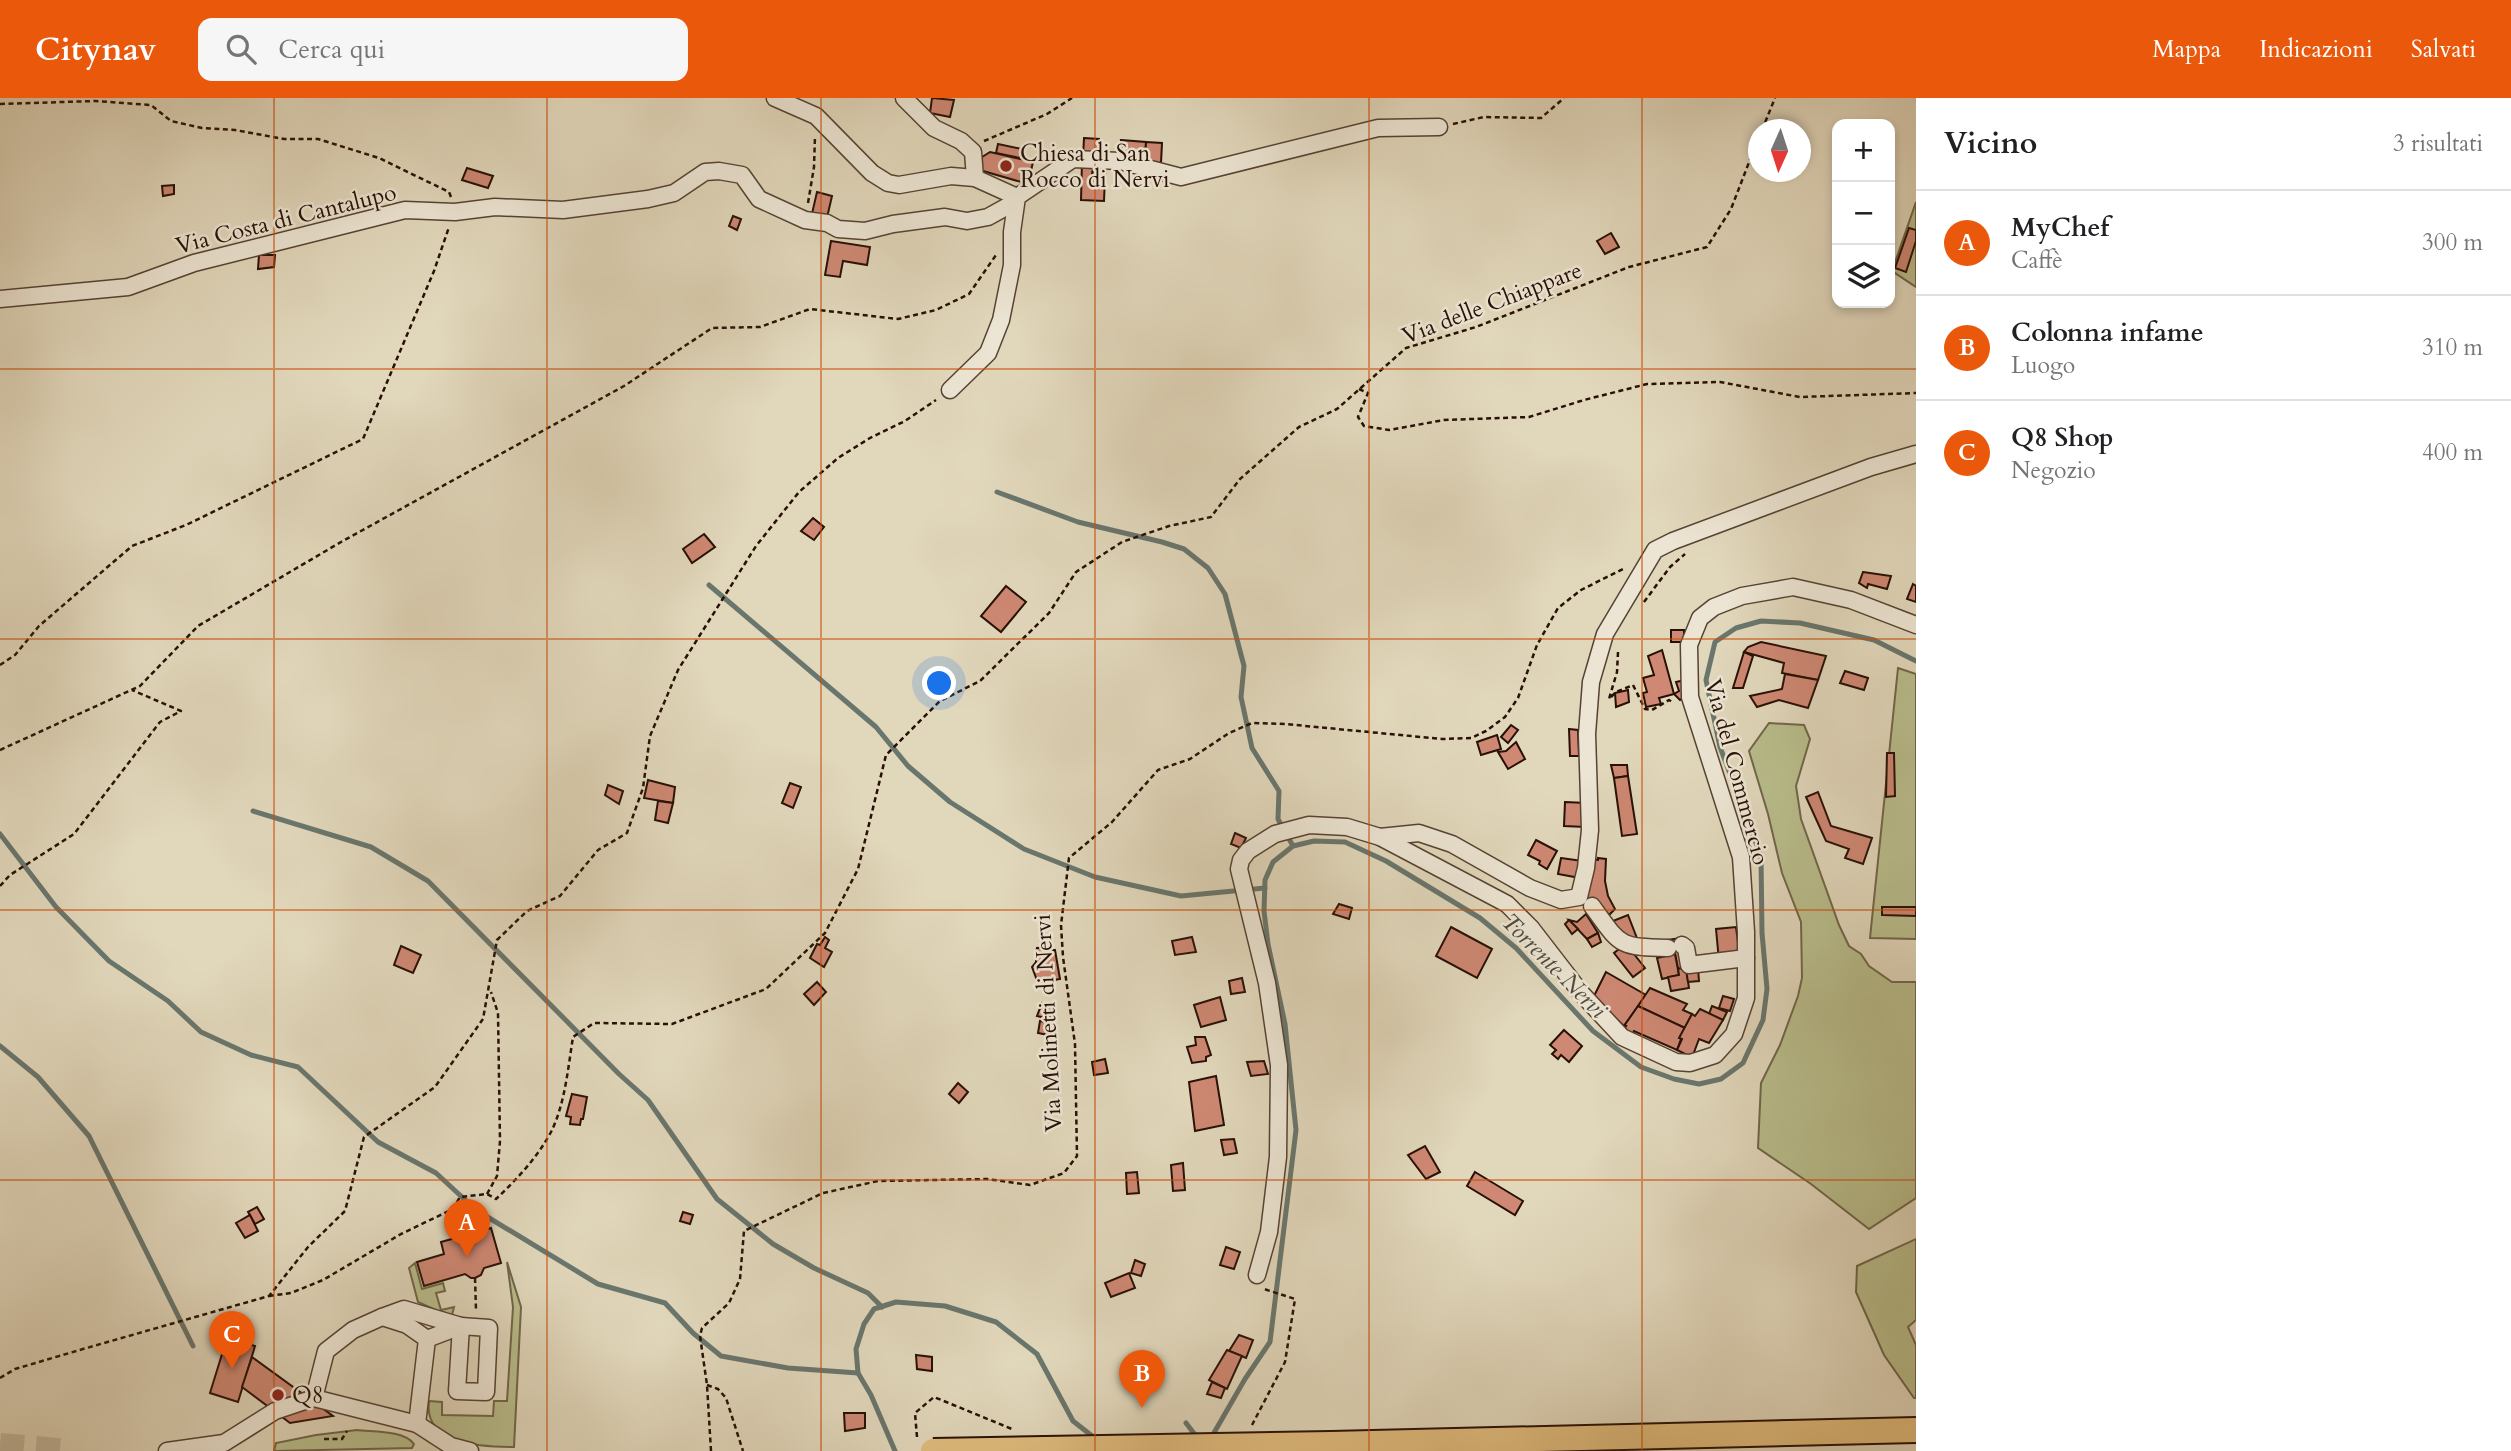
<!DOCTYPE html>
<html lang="it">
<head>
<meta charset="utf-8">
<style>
  :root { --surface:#fff; --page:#f6f6f6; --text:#202124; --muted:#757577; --line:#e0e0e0; --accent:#ea580c }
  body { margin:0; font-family:Cardo,serif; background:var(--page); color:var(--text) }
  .controls { position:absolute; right:21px; top:21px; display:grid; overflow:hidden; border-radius:14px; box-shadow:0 4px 10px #0003 }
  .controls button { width:63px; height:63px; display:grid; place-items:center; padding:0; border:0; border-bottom:2px solid var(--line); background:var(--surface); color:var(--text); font:35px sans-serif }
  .compass { position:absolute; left:1748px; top:21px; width:63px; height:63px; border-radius:50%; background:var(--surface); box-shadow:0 4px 10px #0003; rotate:183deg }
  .you { position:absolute; left:940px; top:586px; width:24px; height:24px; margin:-18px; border:5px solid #fff; border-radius:50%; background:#1a73e8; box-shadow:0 0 0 10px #1a73e833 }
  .badge { display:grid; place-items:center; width:46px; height:46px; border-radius:50%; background:var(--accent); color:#fff; font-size:23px; font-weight:700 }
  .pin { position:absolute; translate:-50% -58px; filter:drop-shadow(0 2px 4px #0008) }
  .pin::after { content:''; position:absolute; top:37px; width:24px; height:21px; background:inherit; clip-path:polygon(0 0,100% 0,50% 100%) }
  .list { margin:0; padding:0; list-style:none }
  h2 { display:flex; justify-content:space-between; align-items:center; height:91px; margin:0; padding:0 28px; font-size:30px }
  h2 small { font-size:23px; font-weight:400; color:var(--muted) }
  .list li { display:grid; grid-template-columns:46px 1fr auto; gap:21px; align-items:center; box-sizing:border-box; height:105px; padding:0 28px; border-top:2px solid var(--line) }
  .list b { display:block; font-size:26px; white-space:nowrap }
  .list p { margin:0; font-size:23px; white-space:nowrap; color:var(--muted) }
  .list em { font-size:23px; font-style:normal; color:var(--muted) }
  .icon { flex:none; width:38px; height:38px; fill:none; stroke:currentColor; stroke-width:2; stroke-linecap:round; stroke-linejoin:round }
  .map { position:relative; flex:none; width:1916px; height:1353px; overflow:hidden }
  header { display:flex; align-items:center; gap:42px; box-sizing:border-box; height:98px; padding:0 35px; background:var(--accent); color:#fff }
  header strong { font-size:33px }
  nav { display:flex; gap:38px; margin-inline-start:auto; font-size:24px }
  .search { width:490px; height:63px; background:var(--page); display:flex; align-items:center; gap:18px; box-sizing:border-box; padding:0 24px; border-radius:14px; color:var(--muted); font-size:26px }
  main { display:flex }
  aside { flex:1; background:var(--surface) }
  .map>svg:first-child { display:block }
  .green { fill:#b9bd8c; stroke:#706649; stroke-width:2 }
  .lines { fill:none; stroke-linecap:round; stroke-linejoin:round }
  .stream { stroke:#69766d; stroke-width:5 }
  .building { fill:#ce8873; stroke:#281006; stroke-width:2 }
  .highway-tunnel { stroke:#c5b9a0; stroke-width:24; stroke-dasharray:24 12; stroke-linecap:butt }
  .minor-casing { stroke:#564233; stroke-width:19 }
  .highway-casing { stroke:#281006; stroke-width:28 }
  .path { stroke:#281006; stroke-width:2.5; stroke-dasharray:5 3.5; stroke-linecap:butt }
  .minor { stroke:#ece5d3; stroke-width:16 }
  .highway { stroke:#e0bc7e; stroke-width:24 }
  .highway-bridge-casing { stroke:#281006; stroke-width:28; stroke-linecap:butt }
  .highway-bridge { stroke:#e0bc7e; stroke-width:24 }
  .grid { fill:none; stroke:#cb4e0b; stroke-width:2; stroke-opacity:0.55 }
  .poi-dot { fill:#8f2418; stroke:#ece5d3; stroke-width:2.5 }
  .labels { text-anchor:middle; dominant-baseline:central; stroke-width:5; stroke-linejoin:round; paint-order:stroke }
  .poi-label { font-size:23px; fill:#281006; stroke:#ece5d3; text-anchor:start }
  .street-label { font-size:23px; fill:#281006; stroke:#ece5d3 }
  .water-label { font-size:24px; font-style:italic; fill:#4e4c42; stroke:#ece5d3 }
</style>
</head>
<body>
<header>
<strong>Citynav</strong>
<div class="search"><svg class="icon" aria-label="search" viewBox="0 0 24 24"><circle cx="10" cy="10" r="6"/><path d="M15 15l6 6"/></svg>Cerca qui</div>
<nav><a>Mappa</a><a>Indicazioni</a><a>Salvati</a></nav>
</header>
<main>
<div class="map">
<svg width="1916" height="1353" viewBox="0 0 1916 1353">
  <rect width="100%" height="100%" fill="#e1d7bb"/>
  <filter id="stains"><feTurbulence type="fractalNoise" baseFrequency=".00286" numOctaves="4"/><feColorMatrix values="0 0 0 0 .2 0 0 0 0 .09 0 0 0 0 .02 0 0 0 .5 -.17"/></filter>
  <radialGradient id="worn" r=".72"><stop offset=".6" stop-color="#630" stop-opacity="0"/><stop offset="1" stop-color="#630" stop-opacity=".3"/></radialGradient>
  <!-- green -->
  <g class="green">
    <polygon points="1916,104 1916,189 1892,173"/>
    <polygon points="1898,570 1916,576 1916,841 1870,840"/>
    <polygon points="1769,625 1804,627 1810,641 1796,688 1801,721 1839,827 1849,848 1861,856 1869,868 1892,884 1916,884 1916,1100 1869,1131 1811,1086 1758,1050 1761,985 1780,947 1798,898 1802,880 1801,824 1782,775 1768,716 1749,653"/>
    <polygon points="1916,1141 1916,1222 1908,1229 1916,1247 1916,1300 1914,1300 1884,1257 1856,1194 1857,1168"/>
    <path d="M 507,1164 L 521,1209 L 514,1349 C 482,1349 423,1347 429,1303 L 442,1304 L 442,1317 L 493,1318 L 494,1303 L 507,1303 L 513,1209 Z"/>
    <polygon points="415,1165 422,1191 443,1185 445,1193 436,1195 441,1212 454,1209 452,1217 449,1218 418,1204 409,1170"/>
    <path d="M 357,1332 C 373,1334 404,1332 414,1346 L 412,1350 L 274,1353 L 276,1345 L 316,1337 Z"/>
  </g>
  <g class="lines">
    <!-- stream -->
    <g class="stream">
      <polyline points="997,394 1078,424 1162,444 1184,451 1208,470 1225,496 1244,568 1241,599 1252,650 1279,693 1278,721 1293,748"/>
      <polyline points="709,487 876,629 908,668 950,704 1024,751 1095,779 1181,798 1265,790"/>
      <polyline points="253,713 371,749 428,783 619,976 648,1002 717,1101 773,1146 814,1170 868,1195 882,1209"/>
      <polyline points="0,736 56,809 109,863 168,903 201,934 251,957 298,969 378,1044 436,1075 476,1112 509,1132 598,1186 665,1205 693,1235 721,1258 788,1270 858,1275"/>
      <polyline points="0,948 38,979 89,1038 193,1248"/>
      <polyline points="1186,1325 1199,1342"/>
      <polyline points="1211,1340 1245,1281 1270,1244 1296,1032 1285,926 1268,846 1264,813 1265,782 1273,764 1293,748 1314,743 1345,744 1386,763 1480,820 1516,850 1593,933 1641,969 1674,981 1699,986 1721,981 1743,965 1763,922 1767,891 1762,835 1761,758 1720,649 1706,582 1715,544 1736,530 1761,523 1800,525 1874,542 1916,563"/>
      <polyline points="895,1353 871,1297 858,1275 856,1251 864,1226 874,1211 896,1204 945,1208 996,1224 1037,1256 1073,1323 1096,1341"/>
    </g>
  </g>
  <!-- building -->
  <g class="building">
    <polygon points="932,0 954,2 950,19 930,15"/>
    <polygon points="1084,40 1099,41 1098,60 1083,59"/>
    <polygon points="1121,42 1146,44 1145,63 1120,62 1123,52"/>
    <polygon points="1146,44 1162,45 1161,65 1145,63"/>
    <polygon points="998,46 1022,51 1020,60 996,55"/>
    <polygon points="990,54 1033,64 1028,86 983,73 980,71 979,61"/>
    <polygon points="1082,63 1094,64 1092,78 1105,79 1104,103 1081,102"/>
    <polygon points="1094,64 1106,64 1105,79 1092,78"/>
    <polygon points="467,70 493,78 488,90 462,82"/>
    <polygon points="174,87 174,96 163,98 162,88"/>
    <polygon points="817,94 832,98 826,124 811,120"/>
    <polygon points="733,118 741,121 737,132 729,128"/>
    <polygon points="1909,130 1916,132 1916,143 1906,174 1895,170"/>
    <polygon points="1611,135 1619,149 1605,156 1597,143"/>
    <polygon points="831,143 870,149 867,167 843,163 840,179 825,177"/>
    <polygon points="259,157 275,157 274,169 258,171"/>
    <polygon points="813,420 824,429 814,442 801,433"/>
    <polygon points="704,436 715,449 692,465 683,451"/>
    <polygon points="1863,474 1891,478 1887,491 1868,486 1867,490 1859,485"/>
    <polygon points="1913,486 1916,488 1916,504 1907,501"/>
    <polygon points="1006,488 1026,504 1001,534 981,518"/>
    <rect x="1671" y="532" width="13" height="12"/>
    <polygon points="1761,544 1826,558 1818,582 1782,575 1784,565 1744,554 1748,549"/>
    <polygon points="1662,552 1674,596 1659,600 1661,606 1646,609 1643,595 1647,594 1643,580 1654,577 1648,558"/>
    <polygon points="1744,554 1753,558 1743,590 1733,590"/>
    <polygon points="1845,573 1868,580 1864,592 1840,585"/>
    <polygon points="1785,576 1818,582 1808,610 1779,602 1757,609 1750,598 1782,591"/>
    <polygon points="1685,582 1687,597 1680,602 1674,596 1679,593 1676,584"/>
    <polygon points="1628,592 1629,604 1616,609 1615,595"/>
    <polygon points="1511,627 1518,632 1508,645 1501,639"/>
    <polygon points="1569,631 1578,632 1579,658 1570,658"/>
    <polygon points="1497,637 1501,651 1481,657 1477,644"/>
    <polygon points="1516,644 1525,661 1508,671 1498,654 1506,653"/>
    <polygon points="1887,655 1894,655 1895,698 1886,699"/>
    <polygon points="1611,667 1627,667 1628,678 1614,680"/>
    <polygon points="1628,678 1637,736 1622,738 1614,680"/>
    <polygon points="648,682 675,689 673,705 644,700"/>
    <polygon points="790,685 801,689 793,710 782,705"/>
    <polygon points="608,687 623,693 619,706 605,697"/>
    <polygon points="1818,694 1831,728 1872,740 1863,766 1845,760 1849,751 1826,743 1806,699"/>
    <polygon points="658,703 673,705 668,725 655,722"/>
    <polygon points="1565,704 1586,705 1585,729 1564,728"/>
    <polygon points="1235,735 1246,740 1241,750 1231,746"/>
    <polygon points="1536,742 1557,753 1547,771 1539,766 1540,763 1528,757"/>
    <polygon points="1561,760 1583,763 1580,780 1558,776"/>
    <polygon points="1598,760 1606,761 1605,783 1608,798 1615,811 1609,817 1597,805 1591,805 1587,801 1589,761 1598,762"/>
    <polygon points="1339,806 1352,810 1349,821 1333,816"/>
    <polygon points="1882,809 1916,809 1916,818 1882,817"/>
    <polygon points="1586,816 1598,835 1587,841 1569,822 1577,824"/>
    <polygon points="1628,817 1640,848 1624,839 1613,823"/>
    <polygon points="1569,822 1578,831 1572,836 1565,826"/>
    <polygon points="1451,829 1492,851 1477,880 1436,858"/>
    <polygon points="1736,829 1740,860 1719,863 1716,831"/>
    <polygon points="1598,835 1601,844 1592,849 1587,841"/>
    <polygon points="825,839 829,842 825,850 832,854 824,869 810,860 817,846 820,847"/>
    <polygon points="1192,839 1196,854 1175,857 1172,843"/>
    <polygon points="1681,840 1686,869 1678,871 1675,856 1670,857 1667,842"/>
    <polygon points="401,848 421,857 413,875 394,867"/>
    <polygon points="1623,848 1630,851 1645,870 1633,879 1614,855"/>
    <polygon points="1048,849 1049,852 1055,852 1060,881 1038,885 1032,869 1036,864 1036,855 1037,850"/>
    <polygon points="1675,856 1679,877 1662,881 1657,860"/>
    <polygon points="1686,869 1689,890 1671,893 1668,879 1679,877 1678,871"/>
    <polygon points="1698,870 1699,883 1688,884 1686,872"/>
    <polygon points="1606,874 1646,897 1624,928 1593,900"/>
    <polygon points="1242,880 1245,894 1231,896 1229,883"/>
    <polygon points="817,884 826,894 814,907 804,896"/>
    <polygon points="1650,890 1687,906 1683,912 1692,916 1685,930 1638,908"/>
    <polygon points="1723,898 1734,901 1730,913 1719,910"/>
    <polygon points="1220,899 1226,922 1201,929 1194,907"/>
    <polygon points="1042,905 1052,908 1050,921 1037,918"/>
    <polygon points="1638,908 1685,930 1677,952 1634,933 1631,940 1623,935 1626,928 1624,928"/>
    <polygon points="1712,908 1727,914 1723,922 1709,916"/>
    <polygon points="1700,911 1723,922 1709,945 1699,941 1693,957 1687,957 1677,952 1682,941 1679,940 1692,916 1695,918"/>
    <polygon points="1040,923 1050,925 1048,937 1038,935"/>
    <polygon points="1564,932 1582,948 1569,964 1561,957 1558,961 1552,956 1556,952 1550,947"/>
    <polygon points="1195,939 1205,939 1211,957 1206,959 1206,963 1192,965 1187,949 1196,947"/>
    <polygon points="1105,961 1108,975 1094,977 1092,964"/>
    <polygon points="1264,963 1268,976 1251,978 1247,964"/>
    <polygon points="1216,978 1224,1027 1195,1033 1189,984"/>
    <polygon points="958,985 968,994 959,1005 949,996"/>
    <polygon points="572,996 587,999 583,1021 581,1021 580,1027 570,1026 571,1019 566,1018"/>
    <polygon points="1234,1041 1237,1055 1224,1057 1221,1042"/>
    <polygon points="1425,1048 1440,1074 1426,1081 1408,1057"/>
    <polygon points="1183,1065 1185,1092 1173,1093 1171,1067"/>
    <polygon points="1137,1074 1139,1095 1127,1096 1126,1075"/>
    <polygon points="1475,1074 1523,1103 1515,1117 1467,1088"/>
    <polygon points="257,1109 264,1121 255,1126 248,1114"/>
    <polygon points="683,1114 693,1117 690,1126 680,1123"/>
    <polygon points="250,1117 258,1133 245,1140 236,1125"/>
    <polygon points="491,1130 501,1165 484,1170 481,1177 475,1180 471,1180 465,1176 424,1188 417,1164 444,1156 441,1144"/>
    <polygon points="1226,1149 1240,1154 1234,1171 1220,1167"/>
    <polygon points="1135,1162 1145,1166 1141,1178 1131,1175"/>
    <polygon points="1129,1175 1135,1190 1111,1199 1105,1185"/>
    <polygon points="1239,1237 1253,1242 1246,1260 1229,1253"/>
    <polygon points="227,1240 255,1248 238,1304 210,1295"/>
    <polygon points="1227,1252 1242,1258 1227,1291 1209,1282"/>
    <polygon points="916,1257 932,1259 932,1273 917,1271"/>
    <polygon points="252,1259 333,1318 290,1325 242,1289"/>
    <polygon points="1212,1284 1225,1290 1221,1300 1207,1296"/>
    <polygon points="844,1315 865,1315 865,1330 845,1333"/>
  </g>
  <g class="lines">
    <!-- highway-tunnel -->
    <polyline class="highway-tunnel" points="0,1347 70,1353"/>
    <!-- minor casing -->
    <g class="minor-casing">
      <g id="minor">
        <polyline points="775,0 816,18 872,75 888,85 899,87 951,78 975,80 1017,99"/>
        <polyline points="904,0 934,30 961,43 973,54 975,80"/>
        <polyline points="0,201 128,189 194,165 405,112 455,114 495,109 563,112 648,101 674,95 705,74 719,73 742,77 759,101 805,122 827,125 838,131 865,133 893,126 945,119 967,123 988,119 1015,104"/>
        <polyline points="950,292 988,255 1001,222 1012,167 1012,134 1017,99 1073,61 1120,63 1181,79 1378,30 1439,29"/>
        <polyline points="1380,739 1419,735 1452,746 1530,790 1561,802 1579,799 1586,770 1590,732 1587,636 1591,584 1605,536 1655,452 1673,443 1871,369 1916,356"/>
        <path d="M 1592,808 C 1621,848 1618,849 1668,850"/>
        <polyline points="1682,847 1686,850 1689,867 1746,860"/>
        <polyline points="1257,1177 1269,1134 1278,1059 1279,967 1267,885 1239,771 1241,762 1248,753 1275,736 1309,727 1347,729 1380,739 1507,806 1531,830 1582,896 1622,939 1676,964 1690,965 1715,957 1734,936 1746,900 1746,834 1741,759 1690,599 1689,547 1700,520 1714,509 1742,498 1793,489 1851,502 1916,527"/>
        <polyline points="382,1219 404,1211 461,1228 427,1241"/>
        <polygon points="461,1228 489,1230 486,1294 457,1293"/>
        <polyline points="314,1300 326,1253 353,1232 382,1219 407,1227 427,1241 417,1326"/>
        <polyline points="167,1353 224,1345 275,1313 314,1300 417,1326 451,1348 470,1353"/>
      </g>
    </g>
    <!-- highway casing -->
    <g class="highway-casing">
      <polyline id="highway" points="1331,1346 1916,1332"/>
    </g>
    <!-- path -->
    <g class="path">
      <polyline points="0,6 95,3 151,7 171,23 202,30 235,32 284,41 318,41 379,60 449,94 451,99"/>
      <polyline points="1453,26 1484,19 1541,20 1564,0"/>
      <polyline points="1762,32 1775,0"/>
      <polyline points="984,43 1047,16 1072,0"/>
      <polyline points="808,105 814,69 815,38"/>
      <polyline points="1359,291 1368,295 1358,319 1364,328 1389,332 1444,322 1529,319 1584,302 1647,286 1720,284 1800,299 1916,295"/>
      <polyline points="1644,504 1670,469 1685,456"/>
      <polyline points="1618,554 1617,574 1609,601 1616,594 1633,587 1645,611 1652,612 1669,602 1674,605"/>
      <polyline points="0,567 15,557 39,528 132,448 186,427 363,341 434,173 449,129"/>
      <polyline points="0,652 140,588 198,528 341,444 624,288 712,230 760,229 810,211 898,221 936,212 969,196 996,157"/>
      <polyline points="0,788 10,777 74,736 160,624 181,613 132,592"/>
      <polyline points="487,1096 497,1078 500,1043 498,915 491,894"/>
      <polyline points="475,1180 476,1212"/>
      <path d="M 269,1198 L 291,1195 L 323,1182 L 401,1136 L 453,1111 L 460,1099 L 487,1096 L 496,1101 C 517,1081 537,1060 551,1034 C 565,1006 568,970 573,939 L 594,925 L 672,926 L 766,891 L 825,835 L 858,771 L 886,657 L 940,603 L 980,583 L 1049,515 L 1076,474 L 1122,444 L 1169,428 L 1211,419 L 1240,381 L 1299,329 L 1337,311 L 1406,250 L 1476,229 L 1629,169 L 1707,149 L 1731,111 L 1758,41"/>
      <polyline points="0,1280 15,1271 83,1251 269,1198 308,1149 345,1113 364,1039 435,989 483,921 497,842 527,813 560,798 598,752 627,735 643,690 650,638 678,572 756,448 799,394 838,360 870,340 905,323 936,302"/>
      <polyline points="707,1287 718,1291 726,1300 743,1353"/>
      <polyline points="1252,1327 1285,1264 1295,1201 1264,1191"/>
      <polyline points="917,1339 915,1315 934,1299 1012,1331"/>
      <polyline points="324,1341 342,1341 347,1333"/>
      <polyline points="711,1353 707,1287 700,1238 702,1230 729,1205 740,1181 744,1133 823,1095 878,1083 987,1081 1030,1087 1064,1075 1077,1058 1075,946 1063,859 1061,827 1069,760 1112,724 1158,672 1190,661 1229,635 1252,625 1285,626 1442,641 1471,640 1486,633 1505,619 1518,600 1537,547 1558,510 1581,492 1625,470"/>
    </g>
    <!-- minor -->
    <use href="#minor" class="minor"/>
    <!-- highway -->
    <use href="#highway" class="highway"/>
    <!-- highway-bridge casing -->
    <g class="highway-bridge-casing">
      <polyline id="highway-bridge" points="933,1353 1331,1346"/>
    </g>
    <!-- highway-bridge -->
    <use href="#highway-bridge" class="highway-bridge"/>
  </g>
  <!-- grid -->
  <path class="grid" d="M 274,0 L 274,1353M 547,0 L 547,1353M 821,0 L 821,1353M 1095,0 L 1095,1353M 1369,0 L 1369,1353M 1642,0 L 1642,1353M 0,271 L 1916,271M 0,541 L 1916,541M 0,812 L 1916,812M 0,1082 L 1916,1082"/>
  <!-- markers -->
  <g class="poi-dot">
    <circle cx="1006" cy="68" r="7"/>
    <circle cx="278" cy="1297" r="7"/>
  </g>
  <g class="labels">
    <!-- poi labels -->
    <g class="poi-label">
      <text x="1020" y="55">Chiesa di San<tspan x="1020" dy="26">Rocco di Nervi</tspan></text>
      <text x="292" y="1297">Q8</text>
    </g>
    <!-- street labels -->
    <g class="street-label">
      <text transform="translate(286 121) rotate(-14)">Via Costa di Cantalupo</text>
      <text transform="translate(1492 205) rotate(-21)">Via delle Chiappare</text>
      <text transform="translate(1737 674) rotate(75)">Via del Commercio</text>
      <text transform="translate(1048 925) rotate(-93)">Via Molinetti di Nervi</text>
    </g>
    <!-- water labels -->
    <g class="water-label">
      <text transform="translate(1554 868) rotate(45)">Torrente Nervi</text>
    </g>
  </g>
  <rect width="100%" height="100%" filter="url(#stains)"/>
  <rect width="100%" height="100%" fill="url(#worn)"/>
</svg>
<div class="controls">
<button>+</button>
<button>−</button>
<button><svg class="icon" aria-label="layers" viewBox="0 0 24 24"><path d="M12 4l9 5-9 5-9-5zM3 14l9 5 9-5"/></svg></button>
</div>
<svg class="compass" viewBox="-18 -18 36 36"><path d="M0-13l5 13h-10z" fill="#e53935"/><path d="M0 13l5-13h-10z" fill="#757577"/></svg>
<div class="you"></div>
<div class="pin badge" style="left:467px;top:1159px">A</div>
<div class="pin badge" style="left:1142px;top:1310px">B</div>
<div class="pin badge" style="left:232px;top:1271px">C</div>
</div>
<aside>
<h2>Vicino<small>3 risultati</small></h2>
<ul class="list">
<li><span class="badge">A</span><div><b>MyChef</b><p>Caffè</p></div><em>300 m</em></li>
<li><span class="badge">B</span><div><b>Colonna infame</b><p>Luogo</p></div><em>310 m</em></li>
<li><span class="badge">C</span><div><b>Q8 Shop</b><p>Negozio</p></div><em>400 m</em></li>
</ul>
</aside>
</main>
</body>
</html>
